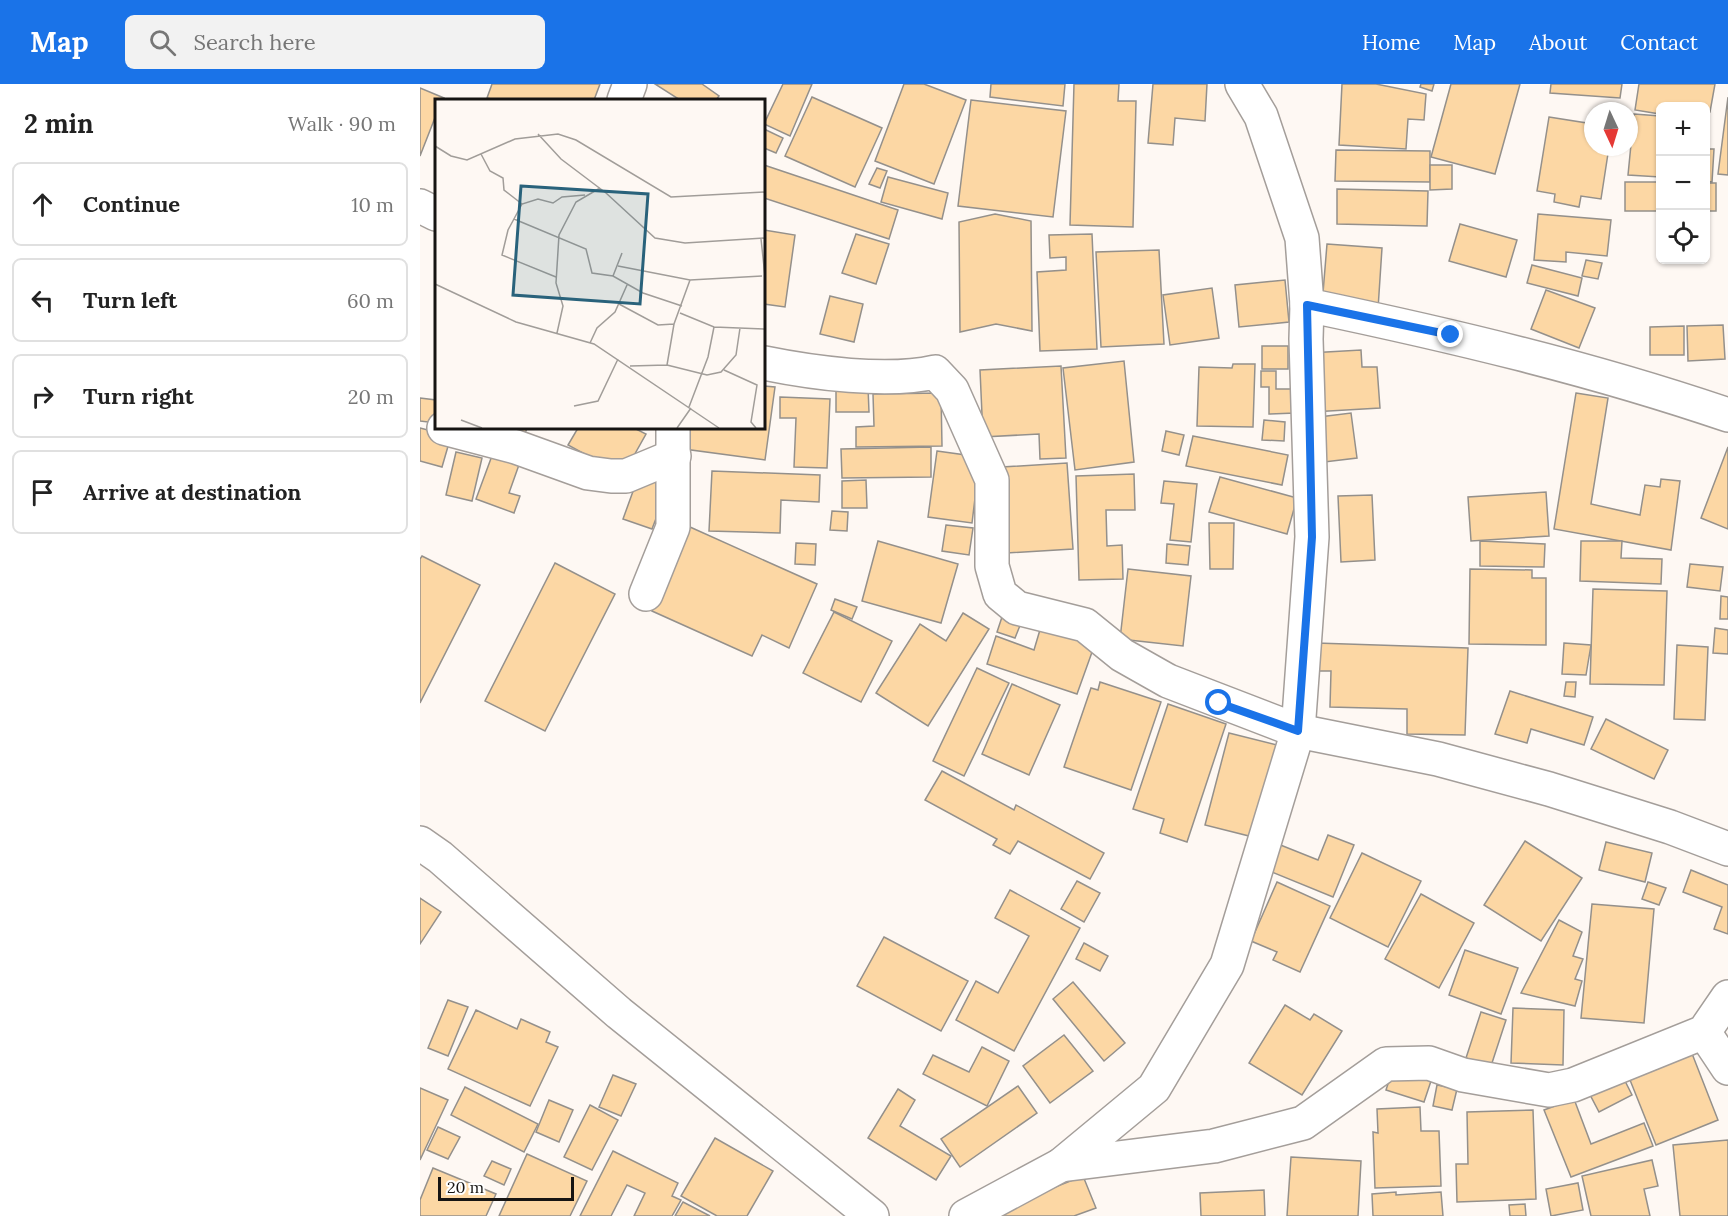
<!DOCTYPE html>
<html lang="en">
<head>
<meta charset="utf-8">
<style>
  :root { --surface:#fff; --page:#f2f2f2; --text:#222; --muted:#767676; --line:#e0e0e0; --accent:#1a73e8 }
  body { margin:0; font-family:Lora,serif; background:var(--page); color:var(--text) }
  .controls { position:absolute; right:18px; top:18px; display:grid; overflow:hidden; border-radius:9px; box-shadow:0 2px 4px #0004 }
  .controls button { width:54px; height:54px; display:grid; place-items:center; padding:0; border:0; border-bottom:2px solid var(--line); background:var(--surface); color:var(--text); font:30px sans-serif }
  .compass { position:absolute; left:1164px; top:18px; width:54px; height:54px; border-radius:50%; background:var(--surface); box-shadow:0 2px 4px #0004; rotate:176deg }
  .scale { position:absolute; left:18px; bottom:15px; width:136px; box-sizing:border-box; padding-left:6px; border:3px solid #161412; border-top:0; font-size:16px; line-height:21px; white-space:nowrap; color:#161412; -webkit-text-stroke:4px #fff; paint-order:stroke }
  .stop { position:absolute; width:18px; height:18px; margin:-14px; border:4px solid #1a73e8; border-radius:50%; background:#fff }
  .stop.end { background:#1a73e8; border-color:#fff; box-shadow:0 2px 6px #0008 }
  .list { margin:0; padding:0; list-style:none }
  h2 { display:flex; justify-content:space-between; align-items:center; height:78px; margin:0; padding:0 24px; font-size:26px }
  h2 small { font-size:20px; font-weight:400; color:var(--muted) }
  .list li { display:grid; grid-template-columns:39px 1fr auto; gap:18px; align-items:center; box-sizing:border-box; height:84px; margin:0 12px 12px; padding:0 12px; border:2px solid var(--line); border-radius:9px }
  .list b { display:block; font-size:22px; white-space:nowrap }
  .list em { font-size:20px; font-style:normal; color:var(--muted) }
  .icon { flex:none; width:33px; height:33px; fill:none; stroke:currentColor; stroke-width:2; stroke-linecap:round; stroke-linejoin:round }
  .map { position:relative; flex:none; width:1308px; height:1132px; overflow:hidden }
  header { display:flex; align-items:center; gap:36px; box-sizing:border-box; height:84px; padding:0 30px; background:var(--accent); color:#fff }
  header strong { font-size:28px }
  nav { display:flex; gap:33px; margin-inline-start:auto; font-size:21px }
  .search { width:420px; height:54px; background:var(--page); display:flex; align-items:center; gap:15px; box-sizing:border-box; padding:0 21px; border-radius:9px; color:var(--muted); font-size:22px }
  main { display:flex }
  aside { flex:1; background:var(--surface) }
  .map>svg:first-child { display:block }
  .building { fill:#fcd7a4; stroke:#94908b; stroke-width:1.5 }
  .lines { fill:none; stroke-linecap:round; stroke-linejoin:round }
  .minor-casing { stroke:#a49e9a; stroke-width:36 }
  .minor { stroke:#fff; stroke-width:33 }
  .route { stroke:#1a73e8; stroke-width:8 }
  .inset-road { fill:none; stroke:#a19d99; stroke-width:1.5 }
  .view { fill:#29627b; fill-opacity:0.15; stroke:#29627b; stroke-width:3 }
  .inset-edge { fill:none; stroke:#161412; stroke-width:3 }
</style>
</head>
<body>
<header>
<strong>Map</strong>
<div class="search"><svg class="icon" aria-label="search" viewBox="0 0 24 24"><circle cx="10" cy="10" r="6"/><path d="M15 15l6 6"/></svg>Search here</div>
<nav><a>Home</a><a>Map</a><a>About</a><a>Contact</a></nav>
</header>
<main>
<aside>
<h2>2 min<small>Walk · 90 m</small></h2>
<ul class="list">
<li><svg class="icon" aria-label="ahead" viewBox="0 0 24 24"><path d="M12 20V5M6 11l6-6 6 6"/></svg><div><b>Continue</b></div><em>10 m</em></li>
<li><svg class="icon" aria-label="left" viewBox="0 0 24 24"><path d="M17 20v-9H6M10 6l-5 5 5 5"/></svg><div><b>Turn left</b></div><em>60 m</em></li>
<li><svg class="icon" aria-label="right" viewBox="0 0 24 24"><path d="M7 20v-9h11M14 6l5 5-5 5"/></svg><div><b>Turn right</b></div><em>20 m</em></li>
<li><svg class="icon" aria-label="arrive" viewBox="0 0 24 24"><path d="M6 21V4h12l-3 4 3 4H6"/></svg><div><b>Arrive at destination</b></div></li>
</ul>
</aside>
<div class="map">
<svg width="1308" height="1132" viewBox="0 0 1308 1132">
  <rect width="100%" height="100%" fill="#fef8f3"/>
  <!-- building -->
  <g class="building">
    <polygon points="72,0 180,0 174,16 76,16 67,14"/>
    <polygon points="235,0 282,0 299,12 296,16 260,16"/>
    <polygon points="363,0 392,0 370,52 344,40"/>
    <polygon points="484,0 504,0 546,16 514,100 455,77"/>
    <polygon points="571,0 645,0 643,22 570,13"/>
    <polygon points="654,0 699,0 698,17 716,17 713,143 650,141"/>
    <polygon points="733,0 787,0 785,37 755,34 753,61 728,59"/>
    <polygon points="922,0 956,0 1006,10 1004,36 988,35 986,65 919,61"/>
    <polygon points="1001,0 1014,0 1012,7 1000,3"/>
    <polygon points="1031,0 1100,0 1075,90 1011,73"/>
    <polygon points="1131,0 1202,0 1200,14 1130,9"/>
    <polygon points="1219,0 1295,0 1290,28 1286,28 1286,22 1240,22 1240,30 1215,26"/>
    <polygon points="0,4 24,14 23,16 16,16 16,31 0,72"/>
    <polygon points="392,13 462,44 435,103 365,72"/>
    <polygon points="1308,13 1308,91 1298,90"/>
    <polygon points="551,16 646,27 633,133 538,122"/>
    <polygon points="1214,30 1240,32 1240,93 1208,91"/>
    <polygon points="1129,33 1173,40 1173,63 1189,63 1181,115 1161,112 1159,123 1134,118 1135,110 1117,107"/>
    <polygon points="344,45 363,54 356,69 344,64"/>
    <polygon points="1286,65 1294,65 1292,98 1286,97"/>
    <polygon points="916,66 1010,67 1010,98 915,97"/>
    <polygon points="344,81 478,126 469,155 344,114"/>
    <polygon points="1010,81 1032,81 1032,105 1010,106"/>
    <polygon points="457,84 467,87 460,104 449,100"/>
    <polygon points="468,93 528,109 522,135 461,118"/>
    <rect x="1205" y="98" width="35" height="29"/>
    <rect x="1286" y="99" width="10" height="28"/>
    <polygon points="917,105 1008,107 1007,142 917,140"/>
    <polygon points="575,130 611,137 612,247 576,240 540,248 539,138"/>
    <polygon points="1118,130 1191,136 1187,172 1146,168 1146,178 1114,176"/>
    <polygon points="1040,140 1097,156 1086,193 1029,177"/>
    <polygon points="344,146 375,151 365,223 344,220"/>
    <polygon points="436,150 469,160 456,200 422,189"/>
    <polygon points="672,150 677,265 620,267 617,188 646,186 646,173 630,174 629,151"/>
    <polygon points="907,160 962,164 958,225 902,221"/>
    <polygon points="739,166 744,260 681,263 676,168"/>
    <polygon points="1166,176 1182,179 1178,195 1162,192"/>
    <polygon points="1112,181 1162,194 1158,212 1107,199"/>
    <polygon points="865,196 869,238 819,243 815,201"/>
    <polygon points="792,204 799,254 750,261 743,211"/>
    <polygon points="1126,206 1175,224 1159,264 1111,245"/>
    <polygon points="410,212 443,220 434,258 400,250"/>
    <polygon points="1303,241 1305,275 1268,277 1267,242"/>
    <polygon points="1264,242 1264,271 1230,271 1230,243"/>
    <rect x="842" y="262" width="26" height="23"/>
    <polygon points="941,266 942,283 957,283 960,324 892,328 889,269"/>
    <polygon points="704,277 714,378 655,386 643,284"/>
    <polygon points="813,280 835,280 833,343 777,342 779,283 812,284"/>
    <polygon points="641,282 646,374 620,375 619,350 563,353 560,286"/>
    <polygon points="841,287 856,287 856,305 875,305 875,329 849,330 849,303 841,303"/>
    <polygon points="344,302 355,303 345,376 264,365 267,344 344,344"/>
    <polygon points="416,303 448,303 449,328 416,328"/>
    <polygon points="521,309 522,362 436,363 436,343 454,342 453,310"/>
    <polygon points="1156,309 1188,314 1171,420 1220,431 1225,401 1240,403 1241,395 1260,397 1251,466 1134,445"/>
    <polygon points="360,313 410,315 407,384 374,383 376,334 360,334"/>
    <polygon points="0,314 16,316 16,339 0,337"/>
    <polygon points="931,329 937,374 896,379 891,334"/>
    <polygon points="844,336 865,338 864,357 842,356"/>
    <polygon points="0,344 31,352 22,383 0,377"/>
    <polygon points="72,344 107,344 103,355"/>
    <polygon points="158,344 214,344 226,350 203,391 148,361"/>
    <polygon points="746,347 764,351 759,371 742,367"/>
    <polygon points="773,352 868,371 862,401 766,382"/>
    <polygon points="511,363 511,393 422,394 421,365"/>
    <polygon points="1308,363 1308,445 1281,434"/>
    <polygon points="517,367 560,373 552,439 508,433"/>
    <polygon points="36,368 62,374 52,417 26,411"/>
    <polygon points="73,369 100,378 89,409 100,412 94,429 56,415"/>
    <polygon points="647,379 653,465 587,469 582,383"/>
    <polygon points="292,387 400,391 399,418 361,416 360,449 289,447"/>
    <polygon points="220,388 250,398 232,445 203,435"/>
    <polygon points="714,390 715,426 686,426 687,462 702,461 703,495 659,496 656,392"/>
    <polygon points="800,393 877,414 867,450 789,428"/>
    <polygon points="446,396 447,424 422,424 422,397"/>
    <polygon points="744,397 777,400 771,458 750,456 754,420 741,419"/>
    <polygon points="1126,408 1129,452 1051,457 1048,413"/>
    <polygon points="952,411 955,476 921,478 918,412"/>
    <polygon points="412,427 428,428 427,447 410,446"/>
    <polygon points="789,439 814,439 813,485 790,485"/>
    <polygon points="526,441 553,444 549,471 522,467"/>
    <polygon points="270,443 397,500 369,564 342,551 332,572 232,527"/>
    <polygon points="458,457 538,480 521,539 442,517"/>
    <polygon points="1060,457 1125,460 1124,483 1060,482"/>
    <polygon points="1161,457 1202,457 1201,474 1242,475 1241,500 1160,497"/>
    <polygon points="376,459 396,460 395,481 375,480"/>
    <polygon points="747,460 770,462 768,481 746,479"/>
    <polygon points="2,472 60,501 0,619 0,475"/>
    <polygon points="135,479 195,510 125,647 65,617"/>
    <polygon points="1270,480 1303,483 1300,507 1267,503"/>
    <polygon points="708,485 771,492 763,562 700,555"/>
    <polygon points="1050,485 1112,486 1112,494 1126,494 1126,561 1049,560"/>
    <polygon points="1173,505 1247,507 1244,601 1170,600"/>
    <polygon points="1301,512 1308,513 1308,535 1300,535"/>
    <polygon points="415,515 437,523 432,535 411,526"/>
    <polygon points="414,528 472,557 441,618 383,589"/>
    <polygon points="543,529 569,545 508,642 456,609 500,540 526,557"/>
    <polygon points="582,533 601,539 595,554 577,548"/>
    <polygon points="622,539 676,557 657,610 567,580 576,552 614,566"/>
    <polygon points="1295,544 1308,546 1308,570 1293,569"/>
    <polygon points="896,559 1048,564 1045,651 987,650 987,625 910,623 911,587 895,587"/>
    <polygon points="1144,559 1171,561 1166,591 1142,590"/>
    <polygon points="1257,561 1288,563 1285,636 1254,635"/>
    <polygon points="557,584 589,599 544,692 513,677"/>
    <polygon points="680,598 741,618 711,706 644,683 671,604 678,606"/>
    <polygon points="1146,598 1156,598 1155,613 1144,612"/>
    <polygon points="592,600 640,621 609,691 562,670"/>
    <polygon points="1090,607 1173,633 1164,661 1111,645 1107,659 1075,650"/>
    <polygon points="748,620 806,640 767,758 740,749 744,735 713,725"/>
    <polygon points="1186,635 1248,666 1234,695 1171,665"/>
    <polygon points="809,649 861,662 837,754 785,741"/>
    <polygon points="522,687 594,726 596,721 684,769 670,795 598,757 590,770 573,761 577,755 505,716"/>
    <polygon points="908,751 934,761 913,813 847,786 858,760 898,776"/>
    <polygon points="1105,757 1162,794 1121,857 1064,821"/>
    <polygon points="1186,758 1232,769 1225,798 1179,786"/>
    <polygon points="942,769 1001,797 968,863 910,834"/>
    <polygon points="1271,786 1308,801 1308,850 1294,845 1302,823 1263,808"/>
    <polygon points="657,797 680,809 664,838 641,825"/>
    <polygon points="857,798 910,822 880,888 853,876 857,868 831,857"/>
    <polygon points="1228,798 1246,804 1239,821 1222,815"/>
    <polygon points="590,806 660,844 594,967 536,936 556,897 578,909 609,852 575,834"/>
    <polygon points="1001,810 1054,839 1019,904 965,875"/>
    <polygon points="0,814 21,828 0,860"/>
    <polygon points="1172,820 1234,825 1224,939 1161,934"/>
    <polygon points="1139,836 1162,848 1153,872 1163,875 1155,895 1162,897 1155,922 1101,909"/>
    <polygon points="464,853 548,897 521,947 437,902"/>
    <polygon points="664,859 688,872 680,887 656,875"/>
    <polygon points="1045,866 1098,884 1081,930 1029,911"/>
    <polygon points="653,898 705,959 684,977 633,915"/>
    <polygon points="28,916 48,923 28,972 8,964"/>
    <polygon points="865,921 890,936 894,930 922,947 882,1011 829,979"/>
    <polygon points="1093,924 1144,926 1143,981 1091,979"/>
    <polygon points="56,926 97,945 101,935 130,948 126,958 138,963 110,1022 28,985"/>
    <polygon points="1061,928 1086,936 1071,982 1046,974"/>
    <polygon points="644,951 673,987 630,1019 603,982"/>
    <polygon points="562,963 589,977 567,1022 503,990 513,971 549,988"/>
    <polygon points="1271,967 1298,1036 1236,1061 1208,991"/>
    <polygon points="973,984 1011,997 1004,1018 966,1006"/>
    <polygon points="1200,987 1212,1011 1179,1028 1166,1003"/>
    <polygon points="193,991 216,1000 201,1032 179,1023"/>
    <polygon points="1017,1001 1037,1005 1032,1026 1013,1022"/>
    <polygon points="598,1002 617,1029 540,1083 521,1055"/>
    <polygon points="45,1003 118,1040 104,1068 31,1031"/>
    <polygon points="0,1004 28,1016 0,1076"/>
    <polygon points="478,1005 495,1016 480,1042 531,1072 516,1096 448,1054"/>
    <polygon points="1154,1015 1171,1060 1224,1039 1233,1062 1151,1093 1124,1026"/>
    <polygon points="129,1016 153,1026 139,1058 116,1048"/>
    <polygon points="170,1021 198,1036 172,1086 144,1073"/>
    <polygon points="1000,1023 1001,1047 1019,1047 1021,1102 955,1104 953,1048 958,1049 957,1025"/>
    <polygon points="1113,1026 1116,1115 1037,1118 1036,1080 1048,1080 1047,1028"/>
    <polygon points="18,1043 40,1053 28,1075 7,1066"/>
    <polygon points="295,1054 353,1087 327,1132 297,1132 261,1112"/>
    <polygon points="1308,1056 1308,1132 1260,1132 1253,1061"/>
    <polygon points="193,1067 258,1099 252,1112 261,1116 252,1132 214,1132 225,1109 207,1101 191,1132 160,1132"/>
    <polygon points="107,1070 167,1097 150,1132 79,1132"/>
    <polygon points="871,1073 941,1077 938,1132 867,1132"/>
    <polygon points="1232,1076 1238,1102 1224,1105 1230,1132 1171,1132 1162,1092"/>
    <polygon points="72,1077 91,1085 84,1101 64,1092"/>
    <polygon points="13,1084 76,1110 66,1132 0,1132 0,1116"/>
    <polygon points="663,1092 676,1124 654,1132 562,1132"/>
    <polygon points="1158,1099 1163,1126 1131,1132 1126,1105"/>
    <polygon points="844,1106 845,1132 781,1132 780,1109"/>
    <polygon points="976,1108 976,1111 1021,1108 1023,1132 953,1132 952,1110"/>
    <polygon points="263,1118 290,1132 255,1132"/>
    <polygon points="1105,1120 1106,1132 1090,1132 1089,1121"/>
  </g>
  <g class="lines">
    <!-- minor casing -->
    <g class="minor-casing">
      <g id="minor">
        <polyline points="204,16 210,0"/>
        <polyline points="0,122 16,130"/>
        <path d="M 887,221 C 1030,251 1170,284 1308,331"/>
        <path d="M 344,279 C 393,289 467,299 515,288 L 532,306 L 572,396 L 572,482 L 580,510 L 597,524 L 665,541 L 702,571 L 748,597 L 878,647 L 1018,675 L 1129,705 L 1250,743 L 1308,765"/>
        <polyline points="24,344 96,363 168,389 191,392 206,392 254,372"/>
        <polyline points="226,510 253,443 253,344"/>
        <polyline points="0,759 20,773 199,929 452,1132"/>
        <polyline points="1284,948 1308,984"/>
        <polyline points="641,1081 794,1062 883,1039 966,980 1009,979 1043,991 1129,1006 1153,1001 1284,948 1308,913"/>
        <polyline points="546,1132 641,1081 734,1004 807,881 878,647 892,453 886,255 887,221 882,154 841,32 822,0"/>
      </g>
    </g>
    <!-- minor -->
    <use href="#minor" class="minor"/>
  </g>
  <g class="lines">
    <!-- route -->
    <polyline class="route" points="799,619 878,647 892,453 887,221 1031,251"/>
  </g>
  <!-- overview -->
  <g transform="translate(15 15)">
    <rect width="330" height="330" fill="#fef8f3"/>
    <path class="inset-road" d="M 103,35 L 126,60 L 171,94 L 220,139 L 250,144 L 330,139M 0,47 L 16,57 L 32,61 L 80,40 L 123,35 L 141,41 L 236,98 L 330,93M 46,55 L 55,72 L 68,79 L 69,91 L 87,105M 79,120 L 151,150 L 157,174 L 178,177 L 208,194 L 247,207M 326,140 L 330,177M 183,167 L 255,181 L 327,177M 178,177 L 187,154M 121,178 L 67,156 L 73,131 L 87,105 L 103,100 L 118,104 L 127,98 L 150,96M 0,185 L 81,223 L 159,245 L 284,329M 184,205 L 223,226 L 239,225M 245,214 L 279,228 L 330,230M 122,234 L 128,207 L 121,184 L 124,136 L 141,103 L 165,89M 155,244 L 162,229 L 180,213 L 192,186M 232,266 L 239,225 L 255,181M 195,267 L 232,266 L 272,276 L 286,273 L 301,256 L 305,229M 289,271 L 322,286 L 316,323 L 321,329M 139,307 L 163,302 L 183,260M 254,308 L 273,258 L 279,228M 26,321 L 47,329M 242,329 L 256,309"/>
    <path class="view" d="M 86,87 L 213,95 L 205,205 L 78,196 Z"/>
    <rect width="330" height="330" class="inset-edge"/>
  </g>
</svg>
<div class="controls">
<button>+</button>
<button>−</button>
<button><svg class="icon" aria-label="locate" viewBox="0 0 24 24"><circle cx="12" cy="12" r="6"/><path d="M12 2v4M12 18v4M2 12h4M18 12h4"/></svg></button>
</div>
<svg class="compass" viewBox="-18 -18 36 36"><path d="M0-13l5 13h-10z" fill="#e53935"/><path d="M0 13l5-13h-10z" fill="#767676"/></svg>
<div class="scale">20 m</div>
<div class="stop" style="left:799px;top:619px"></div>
<div class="stop end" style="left:1031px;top:251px"></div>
</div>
</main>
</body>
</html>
